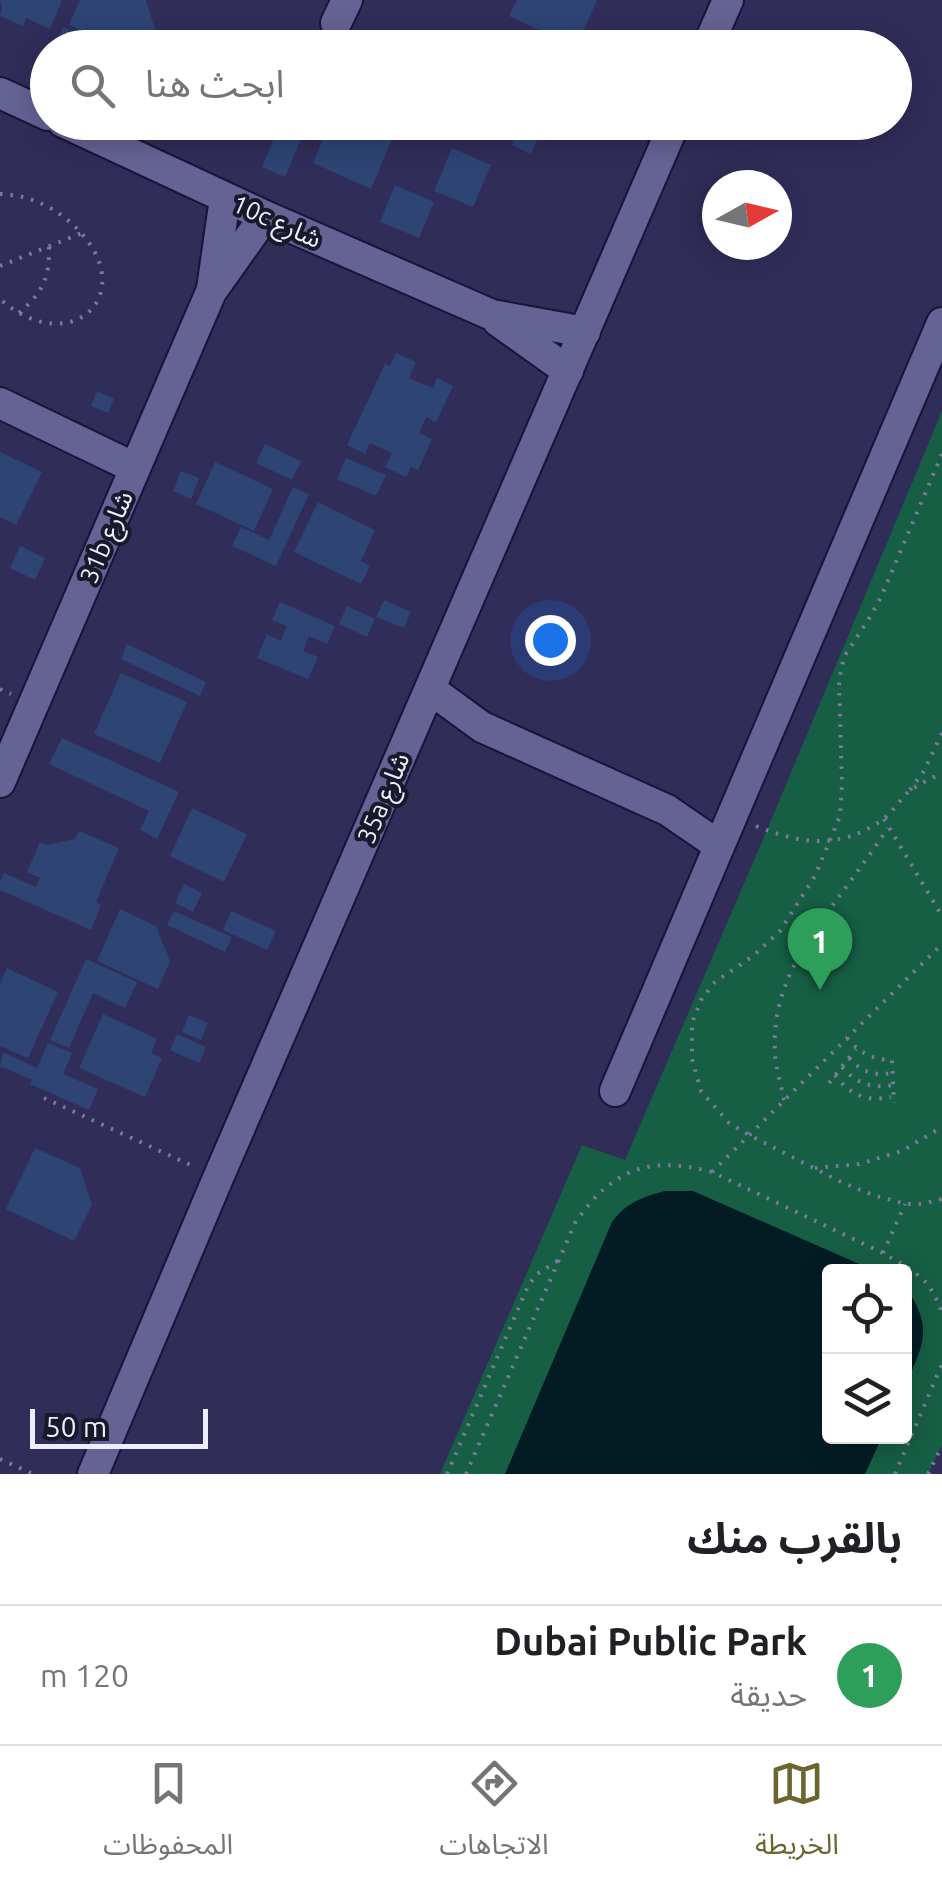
<!DOCTYPE html>
<html lang="ar">
<head>
<meta charset="utf-8">
<style>
  :root { --surface:#fff; --page:#f2f2f2; --text:#202124; --muted:#757577; --line:#e0e0e0; --accent:#6b662f }
  body { margin:0; font-family:Ubuntu,"Noto Sans Arabic",sans-serif; background:var(--page); color:var(--text); direction:rtl }
  .controls { position:absolute; right:30px; bottom:30px; display:grid; overflow:hidden; border-radius:10px; box-shadow:0 5px 25px #0003 }
  .controls button { width:90px; height:90px; display:grid; place-items:center; padding:0; border:0; border-bottom:2px solid var(--line); background:var(--surface); color:var(--text); font:50px sans-serif }
  .compass { position:absolute; left:702px; top:170px; width:90px; height:90px; border-radius:50%; background:var(--surface); box-shadow:0 5px 25px #0003; rotate:82deg }
  .scale { position:absolute; left:30px; bottom:25px; width:178px; box-sizing:border-box; padding-left:10px; border:5px solid #ededfe; border-top:0; font-size:28px; line-height:35px; white-space:nowrap; color:#ededfe; -webkit-text-stroke:8px #19192c; paint-order:stroke }
  .you { position:absolute; left:550px; top:640px; width:35px; height:35px; margin:-25px; border:8px solid #fff; border-radius:50%; background:#1a73e8; box-shadow:0 0 0 15px #1a73e833 }
  .badge { display:grid; place-items:center; width:65px; height:65px; border-radius:50%; background:var(--accent); color:#fff; font-size:32px; font-weight:700 }
  .pin { position:absolute; translate:-50% -82px; filter:drop-shadow(0 2px 5px #0008) }
  .pin::after { content:''; position:absolute; top:52px; width:35px; height:30px; background:inherit; clip-path:polygon(0 0,100% 0,50% 100%) }
  .list { margin:0; padding:0; list-style:none }
  h2 { display:flex; justify-content:space-between; align-items:center; height:130px; margin:0; padding:0 40px; font-size:42px }
  h2 small { font-size:32px; font-weight:400; color:var(--muted) }
  .list li { display:grid; grid-template-columns:65px 1fr auto; gap:30px; align-items:center; box-sizing:border-box; height:140px; padding:0 40px; border-top:2px solid var(--line) }
  .list b { display:block; font-size:38px; white-space:nowrap }
  .list p { margin:0; font-size:32px; white-space:nowrap; color:var(--muted) }
  .list em { font-size:32px; font-style:normal; color:var(--muted) }
  .icon { flex:none; width:55px; height:55px; fill:none; stroke:currentColor; stroke-width:2; stroke-linecap:round; stroke-linejoin:round }
  .map { position:relative; flex:none; width:942px; height:1474px; overflow:hidden; direction:ltr }
  .search { position:absolute; background:var(--surface); box-shadow:0 5px 25px #0003; left:30px; right:30px; top:30px; height:110px; display:flex; align-items:center; gap:25px; box-sizing:border-box; padding:0 35px; border-radius:55px; color:var(--muted); font-size:38px }
  .sheet { height:270px; background:var(--surface) }
  nav { display:flex; justify-content:space-around; align-items:center; box-sizing:border-box; height:140px; border-top:2px solid var(--line); background:var(--surface); font-size:28px; color:var(--muted) }
  nav a { display:grid; justify-items:center; gap:5px }
  nav .on { color:var(--accent) }
  .map>svg:first-child { display:block }
  .green { fill:#165e44; fill-rule:evenodd }
  .water { fill:#031c24 }
  .building { fill:#2d4475 }
  .lines { fill:none; stroke-linecap:round; stroke-linejoin:round }
  .minor-casing { stroke:#19133d; stroke-width:34 }
  .path { stroke:#7d7b9c; stroke-width:4; stroke-dasharray:2.5 8; stroke-linecap:butt }
  .minor { stroke:#646394; stroke-width:30 }
  .labels { text-anchor:middle; dominant-baseline:central; stroke-width:8; stroke-linejoin:round; paint-order:stroke }
  .street-label { font-size:25px; fill:#ededfe; stroke:#19192c }
</style>
</head>
<body>
<div class="map">
<svg width="942" height="1474" viewBox="0 0 942 1474">
  <rect width="100%" height="100%" fill="#302d59"/>
  <!-- green -->
  <path class="green" d="M 942,411 L 942,1445 L 928,1474 L 440,1474 L 582,1145 L 625,1160 L 767,830 ZM 830,1272 L 904,1272 L 904,1436 L 830,1436 Z"/>
  <!-- water -->
  <g class="water">
    <path d="M 665,1191 L 693,1191 L 875,1271 L 830,1272 L 830,1436 L 882,1437 L 865,1474 L 505,1474 L 612,1222 C 626,1203 642,1197 665,1191 Z"/>
    <path d="M 905,1285 C 933,1329 925,1341 905,1386 Z"/>
  </g>
  <!-- building -->
  <g class="building">
    <polygon points="0,0 62,0 50,29 26,18 23,26 0,16 2,9"/>
    <polygon points="80,0 146,0 155,29 127,48 121,48 69,25"/>
    <polygon points="517,0 597,0 576,47 509,16"/>
    <polygon points="63,27 91,38 87,48 54,48"/>
    <polygon points="281,122 308,122 285,177 262,167"/>
    <polygon points="330,122 368,122 394,134 371,189 313,163"/>
    <polygon points="520,127 539,136 531,154 512,145"/>
    <polygon points="452,148 491,165 473,207 434,191"/>
    <polygon points="395,185 434,202 419,238 380,222"/>
    <polygon points="396,353 416,362 409,378 433,388 437,378 453,386 436,422 426,417 419,433 432,439 418,470 411,467 406,477 385,467 392,453 370,443 365,454 347,445 385,364 390,366"/>
    <polygon points="97,391 114,399 108,413 91,406"/>
    <polygon points="265,444 301,461 292,480 256,463"/>
    <polygon points="0,452 42,472 16,525 0,517"/>
    <polygon points="346,458 386,475 376,496 337,479"/>
    <polygon points="215,462 273,489 254,531 196,504"/>
    <polygon points="181,471 199,478 191,499 173,491"/>
    <polygon points="293,487 309,494 276,566 232,546 241,527 269,540"/>
    <polygon points="318,502 375,530 361,561 370,566 361,584 294,552"/>
    <polygon points="20,546 45,558 35,580 10,568"/>
    <polygon points="384,600 411,612 404,628 376,617"/>
    <polygon points="280,602 335,626 327,644 309,636 303,651 318,657 308,679 257,658 267,634 281,641 287,626 272,620"/>
    <polygon points="347,606 375,619 367,637 339,624"/>
    <polygon points="127,644 206,682 200,696 121,659"/>
    <polygon points="121,673 187,702 160,763 94,734"/>
    <polygon points="62,738 179,792 157,839 140,830 149,811 49,764"/>
    <polygon points="192,808 247,834 224,882 170,856"/>
    <polygon points="79,831 119,848 96,902 101,905 91,930 0,890 0,882 4,873 36,887 40,878 27,872 40,842 47,845 75,839"/>
    <polygon points="184,884 202,893 193,912 175,903"/>
    <polygon points="120,909 156,926 170,961 158,989 97,961"/>
    <polygon points="174,911 232,937 225,952 167,925"/>
    <polygon points="231,911 276,931 267,950 223,930"/>
    <polygon points="86,959 137,982 125,1008 93,993 69,1048 50,1040"/>
    <polygon points="7,968 58,992 28,1058 0,1046 0,984"/>
    <polygon points="103,1014 157,1039 151,1053 162,1058 145,1097 79,1068"/>
    <polygon points="189,1015 208,1023 201,1040 182,1032"/>
    <polygon points="177,1034 206,1047 199,1063 170,1050"/>
    <polygon points="48,1043 72,1053 63,1074 98,1089 89,1110 30,1084 32,1080 0,1066 3,1052 37,1068"/>
    <polygon points="35,1148 80,1168 92,1205 74,1241 6,1209"/>
  </g>
  <g class="lines">
    <!-- minor casing -->
    <g class="minor-casing">
      <g id="minor">
        <polyline points="336,23 347,0"/>
        <polyline points="707,48 728,0"/>
        <polyline points="0,93 48,115"/>
        <polyline points="63,122 265,216 492,315 585,332"/>
        <polyline points="212,289 225,198"/>
        <polyline points="498,321 568,371"/>
        <polyline points="0,403 135,468"/>
        <polyline points="430,689 482,727 667,810 718,845"/>
        <polyline points="0,782 211,292 265,216"/>
        <polyline points="615,1091 942,323"/>
        <polyline points="93,1474 218,1178 675,122"/>
      </g>
    </g>
    <!-- path -->
    <g class="path">
      <path d="M 0,194 C 27,195 51,205 71,223 C 146,290 72,363 0,299"/>
      <polyline points="0,266 82,233"/>
      <path d="M 19,313 C 43,292 50,278 49,246"/>
      <polyline points="942,454 881,597 870,617 844,657 839,680 842,784 840,816 815,876 780,931 753,956 715,982 701,1000 692,1023 692,1059 701,1091 729,1123 749,1135 843,1183 873,1195 905,1204 922,1204 942,1199"/>
      <polyline points="0,689 11,694"/>
      <polyline points="910,790 924,771 942,733"/>
      <polyline points="884,819 942,916"/>
      <path d="M 756,826 C 801,844 839,850 882,820 C 892,813 899,801 908,792 C 918,784 931,779 942,773"/>
      <path d="M 847,1038 C 859,1052 872,1060 892,1060 L 894,1103"/>
      <path d="M 849,1058 C 861,1072 874,1076 892,1073"/>
      <path d="M 842,1067 C 856,1083 871,1089 893,1085"/>
      <path d="M 835,1075 C 850,1095 867,1102 891,1097"/>
      <polyline points="829,1083 856,1049"/>
      <polyline points="44,1098 195,1167"/>
      <path d="M 784,1100 C 781,1085 776,1069 775,1054 C 771,991 803,945 838,898 C 855,875 872,852 888,828"/>
      <polyline points="815,1168 859,1164 902,1151 942,1127"/>
      <polyline points="712,1172 942,944"/>
      <polyline points="883,1253 905,1204"/>
      <polyline points="0,1459 33,1474"/>
      <polyline points="447,1474 528,1286 537,1274 559,1260"/>
      <path d="M 466,1474 L 575,1223 C 612,1169 649,1155 712,1172 L 883,1253 L 912,1270 L 928,1284 L 940,1306 L 942,1316"/>
      <polyline points="895,1474 942,1364"/>
      <polyline points="928,1474 942,1446"/>
    </g>
    <!-- minor -->
    <use href="#minor" class="minor"/>
  </g>
  <g class="labels">
    <!-- street labels -->
    <g class="street-label">
      <text transform="translate(277 221) rotate(24)">10c شارع</text>
      <text transform="translate(106 537) rotate(-67)">31b شارع</text>
      <text transform="translate(383 798) rotate(-67)">35a شارع</text>
    </g>
  </g>
</svg>
<div class="controls">
<button><svg class="icon" aria-label="locate" viewBox="0 0 24 24"><circle cx="12" cy="12" r="6"/><path d="M12 2v4M12 18v4M2 12h4M18 12h4"/></svg></button>
<button><svg class="icon" aria-label="layers" viewBox="0 0 24 24"><path d="M12 4l9 5-9 5-9-5zM3 14l9 5 9-5"/></svg></button>
</div>
<svg class="compass" viewBox="-18 -18 36 36"><path d="M0-13l5 13h-10z" fill="#e53935"/><path d="M0 13l5-13h-10z" fill="#757577"/></svg>
<div class="scale">50 m</div>
<div class="you"></div>
<div class="pin badge" style="left:820px;top:990px;background:#2e9e5b">1</div>
<div class="search"><svg class="icon" aria-label="search" viewBox="0 0 24 24"><circle cx="10" cy="10" r="6"/><path d="M15 15l6 6"/></svg>ابحث هنا</div>
</div>
<section class="sheet">
<h2>بالقرب منك<small></small></h2>
<ul class="list">
<li><span class="badge" style="background:#2e9e5b">1</span><div><b>Dubai Public Park</b><p>حديقة</p></div><em>120 m</em></li>
</ul>
</section>
<nav>
<a class="on"><svg class="icon" aria-label="map" viewBox="0 0 24 24"><path d="M3 6l6-2 6 2 6-2v14l-6 2-6-2-6 2zM9 4v14M15 6v14"/></svg>الخريطة</a>
<a><svg class="icon" aria-label="directions" viewBox="0 0 24 24"><path d="M12 3l9 9-9 9-9-9zM9 14v-3h6M13 9l2 2-2 2"/></svg>الاتجاهات</a>
<a><svg class="icon" aria-label="saved" viewBox="0 0 24 24"><path d="M7 4h10v16l-5-4-5 4z"/></svg>المحفوظات</a>
</nav>
</body>
</html>
